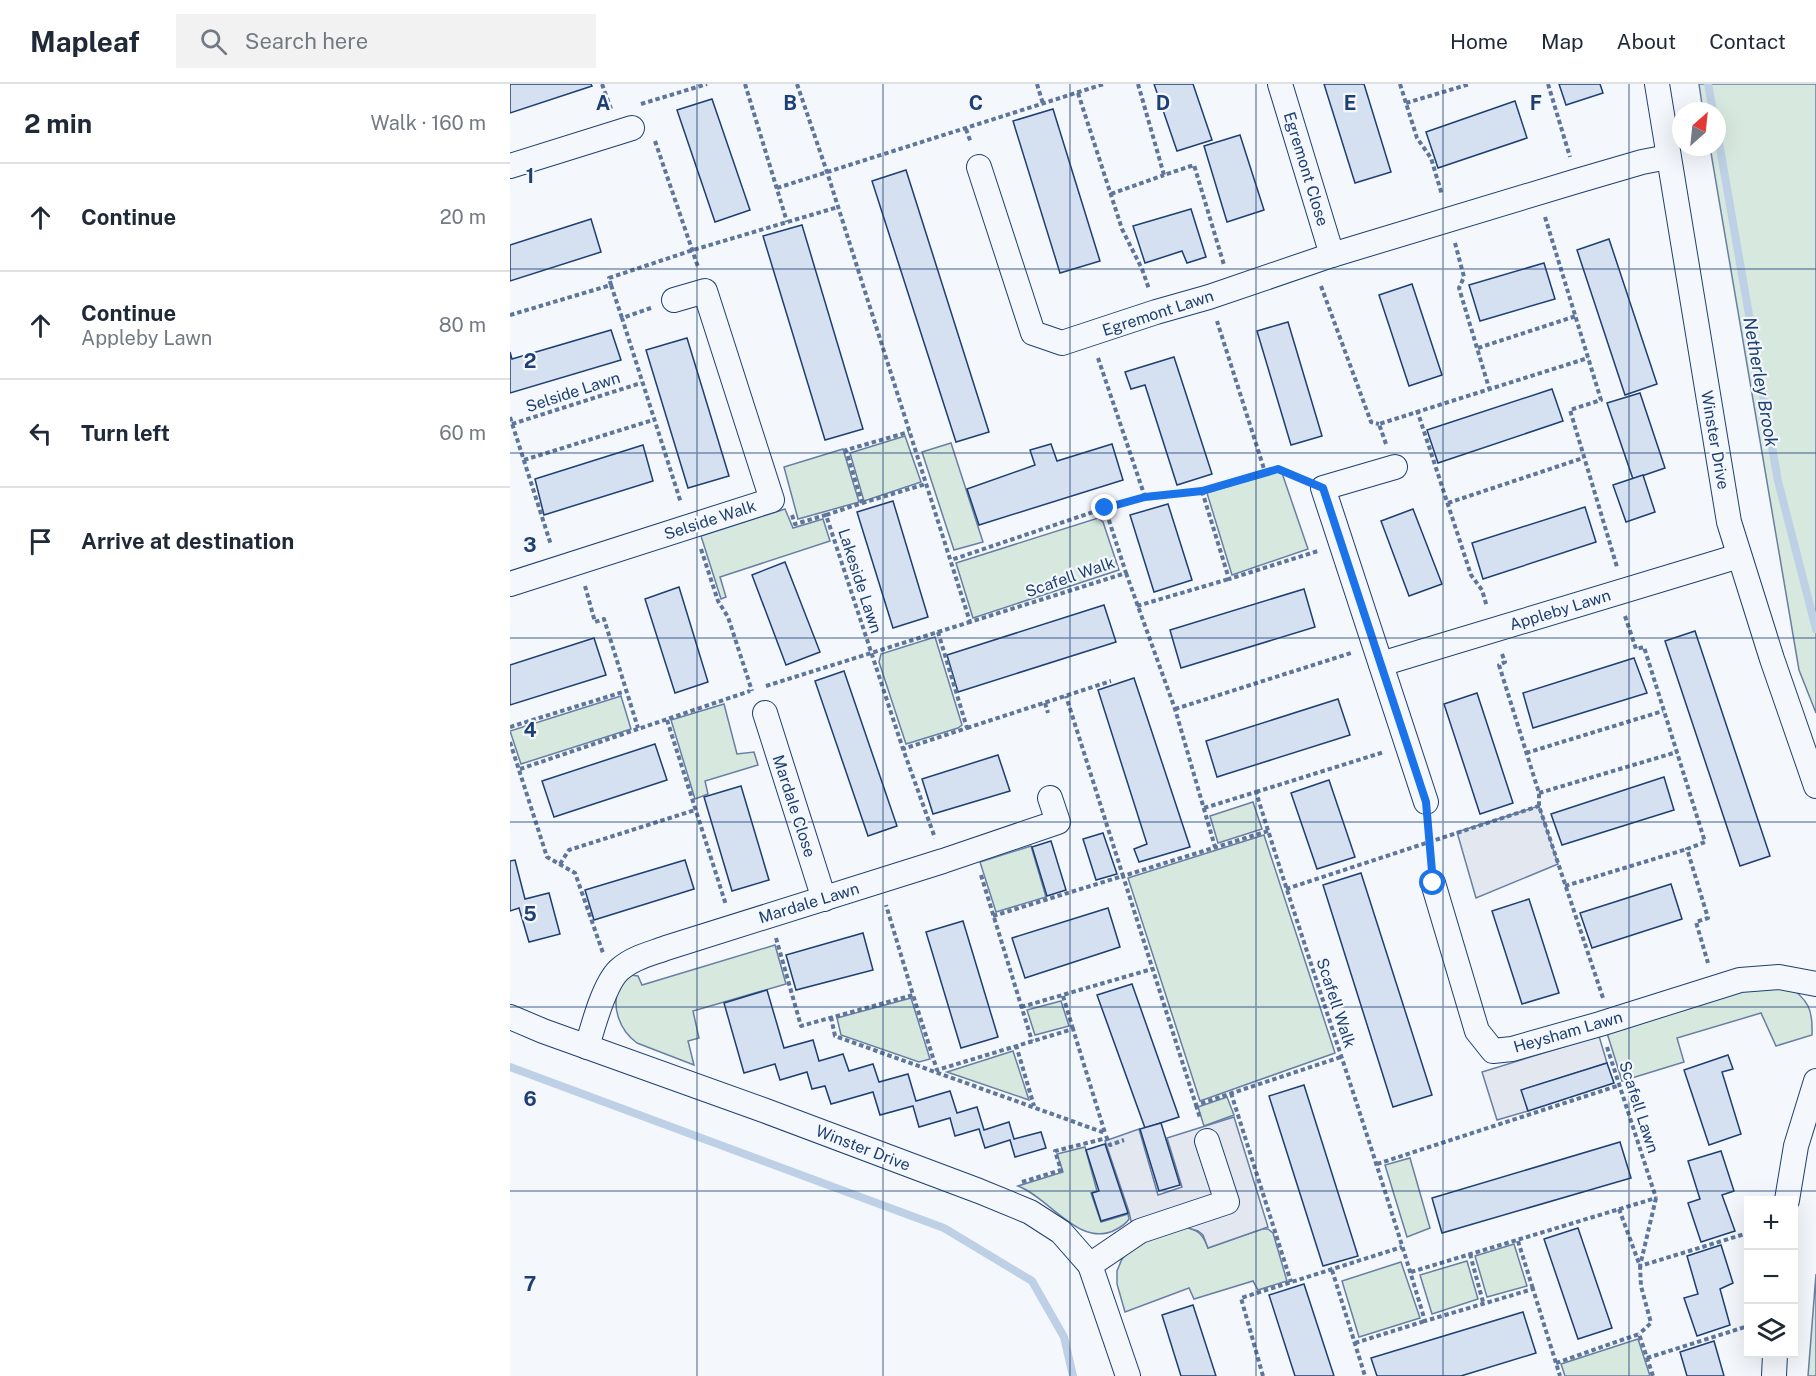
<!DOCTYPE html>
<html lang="en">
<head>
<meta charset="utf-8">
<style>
  :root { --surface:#fff; --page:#f2f2f3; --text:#1f2937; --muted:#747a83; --line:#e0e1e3 }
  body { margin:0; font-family:"Public Sans",sans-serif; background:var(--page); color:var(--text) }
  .controls { position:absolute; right:18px; bottom:18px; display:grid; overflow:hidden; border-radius:0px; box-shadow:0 6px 24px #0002 }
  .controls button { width:54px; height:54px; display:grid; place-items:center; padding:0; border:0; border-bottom:2px solid var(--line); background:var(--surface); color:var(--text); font:30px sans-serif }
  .compass { position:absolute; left:1162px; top:18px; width:54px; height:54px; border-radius:50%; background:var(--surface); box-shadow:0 6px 24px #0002; rotate:27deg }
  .stop { position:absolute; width:18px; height:18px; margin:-14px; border:4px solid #1a73e8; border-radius:50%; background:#fff }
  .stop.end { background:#1a73e8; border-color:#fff; box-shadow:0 2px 6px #0008 }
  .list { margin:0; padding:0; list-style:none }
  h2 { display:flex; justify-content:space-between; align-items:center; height:78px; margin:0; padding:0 24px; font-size:26px }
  h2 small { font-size:20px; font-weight:400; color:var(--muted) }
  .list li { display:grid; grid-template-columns:39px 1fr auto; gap:18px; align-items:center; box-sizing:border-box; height:108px; padding:0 24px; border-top:2px solid var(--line) }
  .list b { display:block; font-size:22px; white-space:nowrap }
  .list p { margin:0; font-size:20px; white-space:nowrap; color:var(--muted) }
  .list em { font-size:20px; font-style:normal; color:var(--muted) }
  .icon { flex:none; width:33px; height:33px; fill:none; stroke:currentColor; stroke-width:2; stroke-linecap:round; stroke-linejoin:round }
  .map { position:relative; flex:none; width:1306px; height:1292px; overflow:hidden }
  header { display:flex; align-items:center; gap:36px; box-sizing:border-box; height:84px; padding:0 30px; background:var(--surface); border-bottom:2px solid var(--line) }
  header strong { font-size:28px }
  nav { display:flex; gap:33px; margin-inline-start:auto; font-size:21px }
  .search { width:420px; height:54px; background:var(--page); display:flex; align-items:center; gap:15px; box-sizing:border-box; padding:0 21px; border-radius:0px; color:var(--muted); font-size:22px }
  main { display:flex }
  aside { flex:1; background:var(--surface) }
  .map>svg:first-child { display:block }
  .green { fill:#d7e8df; stroke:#687fa3; stroke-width:1.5 }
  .parking { fill:#e3e8f0; stroke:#687fa3; stroke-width:1.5 }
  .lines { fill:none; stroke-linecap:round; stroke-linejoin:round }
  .stream { stroke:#bed0e5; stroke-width:8 }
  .building { fill:#d5e0f0; stroke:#1d3f73; stroke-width:1.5 }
  .street-casing { stroke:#1d3f73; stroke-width:26 }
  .path { stroke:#5e769c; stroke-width:4; stroke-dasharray:4.5 3; stroke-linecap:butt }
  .street { stroke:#f4f7fb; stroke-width:24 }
  .route { stroke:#1a73e8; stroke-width:8 }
  .grid { fill:none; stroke:#1d3f73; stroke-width:1.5; stroke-opacity:0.55 }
  .labels { text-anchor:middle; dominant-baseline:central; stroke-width:4.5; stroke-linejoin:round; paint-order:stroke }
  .street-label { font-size:16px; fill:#1d3f73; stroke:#f4f7fb }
  .water-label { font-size:18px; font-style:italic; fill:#1d3f73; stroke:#f4f7fb }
  .grid-label { font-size:20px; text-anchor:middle; font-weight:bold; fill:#1d3f73; stroke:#f4f7fb; stroke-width:4.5; stroke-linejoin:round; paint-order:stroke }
</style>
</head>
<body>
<header>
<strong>Mapleaf</strong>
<div class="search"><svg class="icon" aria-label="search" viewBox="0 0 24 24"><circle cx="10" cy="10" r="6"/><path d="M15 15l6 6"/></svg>Search here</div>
<nav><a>Home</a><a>Map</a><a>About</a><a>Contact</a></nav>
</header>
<main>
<aside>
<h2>2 min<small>Walk · 160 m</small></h2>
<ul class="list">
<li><svg class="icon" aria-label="ahead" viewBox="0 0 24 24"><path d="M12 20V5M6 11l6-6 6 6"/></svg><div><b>Continue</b></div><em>20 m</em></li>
<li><svg class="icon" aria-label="ahead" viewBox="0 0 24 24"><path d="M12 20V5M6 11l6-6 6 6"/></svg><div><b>Continue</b><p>Appleby Lawn</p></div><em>80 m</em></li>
<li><svg class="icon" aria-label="left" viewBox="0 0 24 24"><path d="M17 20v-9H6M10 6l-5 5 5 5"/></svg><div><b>Turn left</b></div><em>60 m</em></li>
<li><svg class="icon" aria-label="arrive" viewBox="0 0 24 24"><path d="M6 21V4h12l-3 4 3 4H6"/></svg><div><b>Arrive at destination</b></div></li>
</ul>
</aside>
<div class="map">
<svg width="1306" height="1292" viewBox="0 0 1306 1292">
  <rect width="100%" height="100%" fill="#f4f7fb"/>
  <!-- green -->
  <g class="green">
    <polygon points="1189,0 1306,0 1306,629 1289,586 1200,63 1207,63 1207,27 1193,27"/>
    <polygon points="395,352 411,398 354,417 340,369"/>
    <polygon points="441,359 473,458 444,466 412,368"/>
    <polygon points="333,365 349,418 288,435 274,383"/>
    <polygon points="768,387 772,389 798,465 722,491 697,409"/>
    <polygon points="275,425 283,444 313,435 320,457 210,493 216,513 211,515 191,452"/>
    <polygon points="588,434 593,438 609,486 463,534 446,479"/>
    <polygon points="425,553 452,641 448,644 396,660 369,578 371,570"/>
    <polygon points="111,612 121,645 11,680 0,647"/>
    <polygon points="214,620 227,670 244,668 248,681 195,697 198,710 185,715 161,636"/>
    <polygon points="743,718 752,745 708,759 700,732"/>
    <polygon points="754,751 825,969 690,1017 618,794"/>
    <polygon points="521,762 536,813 486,828 470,778"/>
    <path d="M 265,861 L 276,900 L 183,927 L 189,954 L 178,957 L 184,981 L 127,959 C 110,947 100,922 110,902 C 113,898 117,894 120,891 L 128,892 L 132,901 Z"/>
    <path d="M 1277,901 C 1299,916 1303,926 1302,951 L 1266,962 L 1251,929 L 1167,954 L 1174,978 L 1112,997 L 1097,949 L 1247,902 Z"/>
    <polygon points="401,914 420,975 409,978 331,951 327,934"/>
    <polygon points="551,917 559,942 525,951 517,926"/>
    <polygon points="503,967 519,1016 437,988"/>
    <polygon points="717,1013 724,1031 694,1042 688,1023"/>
    <path d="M 575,1063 L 587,1107 L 581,1109 L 591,1138 L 618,1130 L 619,1135 C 616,1140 611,1143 605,1146 C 569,1164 540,1114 508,1102 L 553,1088 L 547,1070 Z"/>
    <polygon points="900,1074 920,1144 897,1153 875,1081"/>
    <path d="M 675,1143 C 689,1146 693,1151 698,1164 L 752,1145 L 758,1145 L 763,1149 L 777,1197 L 748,1206 L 743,1197 L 684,1215 L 679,1204 L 615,1228 L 607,1200 L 607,1187 L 612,1175 L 626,1159 Z"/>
    <polygon points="1004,1160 1017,1202 977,1213 965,1172"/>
    <polygon points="957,1177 968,1215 922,1230 910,1191"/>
    <polygon points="891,1178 910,1234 849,1253 832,1197"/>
    <polygon points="1306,1190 1306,1292 1298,1292"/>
    <polygon points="1128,1255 1140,1292 1055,1292 1051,1280"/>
  </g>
  <!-- parking -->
  <g class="parking">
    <polygon points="1029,722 1048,780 966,814 947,748"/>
    <polygon points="1089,952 1097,979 1012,1006 1018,1027 987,1036 972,988"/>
    <polygon points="724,1033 758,1143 698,1164 693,1151 688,1147 675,1143 626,1159 619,1128 595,1057 629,1045 648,1111 672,1103 657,1054"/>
  </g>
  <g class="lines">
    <!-- stream -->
    <g class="stream">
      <polyline points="1198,0 1203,27"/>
      <polyline points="1207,47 1268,397 1306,545"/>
      <polyline points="0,983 434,1144 522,1197 554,1253 563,1292"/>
    </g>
  </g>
  <!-- building -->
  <g class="building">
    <polygon points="0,0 81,0 82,2 0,29"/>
    <polygon points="644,0 683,0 702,56 667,67"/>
    <polygon points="814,0 854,0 881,88 845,99"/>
    <polygon points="1049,0 1090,0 1093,9 1056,21"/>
    <polygon points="202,15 240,126 205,138 167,26"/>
    <polygon points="1005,17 1017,54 928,84 916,48"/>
    <polygon points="543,25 590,177 550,189 503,37"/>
    <polygon points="730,51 754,126 717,138 694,62"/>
    <polygon points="396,86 479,348 446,358 362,97"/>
    <polygon points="681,125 696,173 677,179 672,167 635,179 623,142"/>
    <polygon points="81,135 91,168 0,197 0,161"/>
    <polygon points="292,141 353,345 315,356 253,152"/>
    <polygon points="1099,155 1147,300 1115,311 1067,166"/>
    <polygon points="1034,179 1045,215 970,237 959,201"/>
    <polygon points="902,200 932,291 899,302 869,211"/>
    <polygon points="778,238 812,352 781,361 747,247"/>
    <polygon points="101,246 111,276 0,309 0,268 2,275"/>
    <polygon points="177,254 219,392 178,404 136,266"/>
    <polygon points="664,273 702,390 667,401 635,301 621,305 615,288"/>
    <polygon points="1042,305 1053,337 928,379 917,346"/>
    <polygon points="1130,309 1155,384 1123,395 1097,319"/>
    <polygon points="541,360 547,377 602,360 613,396 469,441 457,405 525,381 520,366"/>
    <polygon points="133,361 143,397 34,431 25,395"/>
    <polygon points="1133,391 1145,428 1116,438 1103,401"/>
    <polygon points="383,417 418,533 383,544 347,428"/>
    <polygon points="658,420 682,496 644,508 620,431"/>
    <polygon points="1075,423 1086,458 973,495 962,459"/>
    <polygon points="903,425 932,500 899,512 871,437"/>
    <polygon points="275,478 310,568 276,581 242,491"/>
    <polygon points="169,503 198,598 165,609 135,515"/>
    <polygon points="794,505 805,543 671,584 660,546"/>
    <polygon points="594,521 606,558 448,608 437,571"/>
    <polygon points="1185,547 1260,772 1230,782 1155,557"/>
    <polygon points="84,554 96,591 0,621 0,581"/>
    <polygon points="1124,574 1137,609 1023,644 1013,609"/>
    <polygon points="334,587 387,742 358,752 305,597"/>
    <polygon points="624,594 680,763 629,778 624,765 637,760 588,606"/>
    <polygon points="967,609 1003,719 970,730 934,620"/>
    <polygon points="828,615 840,651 707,693 696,657"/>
    <polygon points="145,660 157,696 44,733 32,697"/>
    <polygon points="488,671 500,707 423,730 412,695"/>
    <polygon points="1154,693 1164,726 1052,761 1041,730"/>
    <polygon points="819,696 845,773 807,785 781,709"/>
    <polygon points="231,702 259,796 222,807 194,713"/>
    <polygon points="593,749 607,790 586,796 573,755"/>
    <polygon points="541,757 556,806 537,812 522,763"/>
    <polygon points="5,776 15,815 39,809 50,850 19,858 9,824 0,827 0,777"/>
    <polygon points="175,776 184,805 84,836 75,806"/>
    <polygon points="851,789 922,1011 883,1023 813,801"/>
    <polygon points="1161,800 1172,835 1082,864 1070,829"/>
    <polygon points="1019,815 1049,909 1012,920 982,827"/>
    <polygon points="598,824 610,863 515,894 502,854"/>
    <polygon points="453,837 488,953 451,964 416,848"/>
    <polygon points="353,849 363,886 286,906 276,871"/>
    <polygon points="622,900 669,1033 635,1044 587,911"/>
    <polygon points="257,906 274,964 303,956 309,977 333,970 339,987 363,980 369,998 398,990 406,1017 440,1007 447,1029 467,1023 474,1046 499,1038 504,1055 531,1048 536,1064 505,1073 500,1056 475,1064 469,1045 445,1052 440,1034 409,1043 403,1022 370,1031 363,1008 321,1020 315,1002 302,1005 297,988 270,996 265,980 234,989 214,919"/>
    <polygon points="1218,971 1223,985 1212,988 1231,1050 1199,1061 1174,986"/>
    <polygon points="1097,979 1104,999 1018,1027 1011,1006"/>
    <polygon points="794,1001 848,1172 813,1182 759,1012"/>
    <polygon points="651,1039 670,1101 649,1107 630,1045"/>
    <polygon points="1110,1058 1121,1094 932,1149 922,1114"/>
    <polygon points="595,1060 618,1129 591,1137 582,1109 589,1107 576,1066"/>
    <polygon points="1211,1067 1224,1107 1212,1111 1225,1147 1191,1158 1178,1119 1190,1115 1178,1077"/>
    <polygon points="1068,1144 1102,1244 1068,1255 1034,1155"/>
    <polygon points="1211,1161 1223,1199 1210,1205 1220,1241 1187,1252 1174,1214 1188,1210 1177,1172"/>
    <polygon points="794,1200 824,1292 785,1292 759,1211"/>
    <polygon points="683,1221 706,1292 671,1292 652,1231"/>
    <polygon points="1013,1228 1026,1269 951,1292 867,1292 861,1274"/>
    <polygon points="1204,1257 1214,1292 1177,1292 1170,1268"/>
  </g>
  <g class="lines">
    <!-- street casing -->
    <g class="street-casing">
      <g id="street">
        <polyline points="770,0 822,171"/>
        <polyline points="1147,0 1219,438 1262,575 1306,702"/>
        <polyline points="0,82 122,44"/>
        <polyline points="469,83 523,249 552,259 646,228 699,213 822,171 1067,97 1132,78 1158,73"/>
        <polyline points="885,383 813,404 916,718"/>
        <polyline points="0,500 262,416 195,207 164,216"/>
        <polyline points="871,580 1229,472"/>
        <polyline points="255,629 314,815"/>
        <polyline points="923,799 967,947 983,967 1002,965 1090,940 1230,896 1269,893 1306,900"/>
        <polyline points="0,933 33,947 256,1027 469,1107 520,1128 551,1148 580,1181 618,1292"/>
        <path d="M 77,963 C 83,942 94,900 109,886 C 122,874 140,870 156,864 L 433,777 L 548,738 L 540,714"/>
        <polyline points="1277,1116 1286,1062 1306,997"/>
        <polyline points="580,1181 630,1147 717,1118 697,1057"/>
        <polyline points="1264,1292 1265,1270"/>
      </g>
    </g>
    <!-- path -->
    <g class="path">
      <polyline points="92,0 101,25"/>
      <polyline points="235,0 277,138"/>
      <polyline points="287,0 317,88 460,538 616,489 595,424 441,476"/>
      <polyline points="527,0 533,20"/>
      <polyline points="628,0 654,91 684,81 714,181"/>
      <polyline points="890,0 907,54 921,74 932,111"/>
      <polyline points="1038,0 1060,73"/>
      <polyline points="568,9 612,145 632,185 639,205"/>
      <polyline points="896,19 960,0"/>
      <polyline points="131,20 197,0"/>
      <polyline points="456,45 461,59"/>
      <polyline points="145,57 188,183"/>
      <polyline points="267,104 594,0"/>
      <polyline points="601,110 654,91"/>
      <polyline points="1035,133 1091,316 1060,326 1107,483"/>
      <polyline points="945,159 954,193 949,204 979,304"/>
      <polyline points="101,201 112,234"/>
      <polyline points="811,202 861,338 869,340"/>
      <polyline points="141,224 112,234 171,419"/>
      <polyline points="0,231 101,201 99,194 183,166 328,123"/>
      <polyline points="968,264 1066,232"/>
      <polyline points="588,274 635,413 595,424"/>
      <polyline points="907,326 961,491 972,506 977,523"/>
      <polyline points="0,333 41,461"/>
      <polyline points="2,340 131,299"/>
      <polyline points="876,360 869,340 1078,274"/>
      <polyline points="14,376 143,336"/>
      <polyline points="755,388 768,385 791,394"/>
      <polyline points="692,407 719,495 808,467"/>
      <polyline points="635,413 692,407 755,388 707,237"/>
      <polyline points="352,419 416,400"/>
      <polyline points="938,419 1073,374"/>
      <polyline points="282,431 285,440 316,431 393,665 425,754"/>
      <polyline points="316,431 352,419 336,366 399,348"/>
      <polyline points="191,465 208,517 218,533 242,607"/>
      <polyline points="616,489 665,625 705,763"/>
      <polyline points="75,502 85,538 94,535 128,644"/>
      <polyline points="627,522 719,495"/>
      <polyline points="1115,532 1126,565 1134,563 1195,758 1177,765 1198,834 1186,838 1198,879"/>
      <polyline points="428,548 460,538"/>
      <polyline points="992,570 995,578 989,581 1029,709 1029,722 1093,914"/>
      <polyline points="256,602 428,548 457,644 393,665"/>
      <polyline points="535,619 538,629"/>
      <polyline points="665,625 841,569"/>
      <polyline points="157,636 216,821"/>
      <polyline points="0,643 116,607"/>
      <polyline points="457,644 601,597"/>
      <polyline points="0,658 37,773 65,789 93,869"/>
      <polyline points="1016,669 1153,627"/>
      <polyline points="10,685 240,607"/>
      <polyline points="746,708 874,668"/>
      <polyline points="1029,709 1167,668"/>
      <path d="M 694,724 L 746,708 C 801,885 862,1059 915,1237 L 1023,1205 L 1050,1292"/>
      <polyline points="918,743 921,774"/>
      <polyline points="758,747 613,792 686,1021 831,973"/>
      <polyline points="50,780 59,766 185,726"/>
      <polyline points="471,791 522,957"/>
      <polyline points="1055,802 1177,765"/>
      <polyline points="776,805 1029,722"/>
      <polyline points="483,832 613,792 556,612"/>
      <polyline points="266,854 291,942 403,911 376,821"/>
      <polyline points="553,912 563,945"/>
      <polyline points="511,923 642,885"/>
      <polyline points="321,933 325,952 595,1049 563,945 427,986 403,911"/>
      <polyline points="506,961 524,1022"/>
      <polyline points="1097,963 1146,1114"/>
      <polyline points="721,1009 781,1198"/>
      <polyline points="686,1021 690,1034"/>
      <polyline points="596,1052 600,1061 614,1056"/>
      <polyline points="867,1080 1110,1001"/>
      <polyline points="512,1098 551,1086 545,1067 597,1054"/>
      <polyline points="1146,1114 1130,1182 1238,1149"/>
      <polyline points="1109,1125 1130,1182 1131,1202 1141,1239 1129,1250"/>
      <polyline points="1008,1157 1023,1205"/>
      <polyline points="960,1170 973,1218"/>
      <polyline points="822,1186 855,1292"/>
      <polyline points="901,1188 1146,1114"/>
      <polyline points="845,1259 915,1237"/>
      <polyline points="1137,1274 1238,1242"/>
      <polyline points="1046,1279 1129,1250 1143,1292"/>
      <polyline points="753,1292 731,1214 892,1163"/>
    </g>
    <!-- street -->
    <use href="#street" class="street"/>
  </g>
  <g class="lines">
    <!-- route -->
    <polyline class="route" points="595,424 635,413 692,407 768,385 813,404 916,718 923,799"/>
  </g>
  <!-- grid -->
  <path class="grid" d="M 187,0 L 187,1292M 373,0 L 373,1292M 560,0 L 560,1292M 746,0 L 746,1292M 933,0 L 933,1292M 1119,0 L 1119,1292M 0,185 L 1306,185M 0,369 L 1306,369M 0,554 L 1306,554M 0,738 L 1306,738M 0,923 L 1306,923M 0,1107 L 1306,1107"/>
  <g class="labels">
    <!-- street labels -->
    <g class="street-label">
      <text transform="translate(796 85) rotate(73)">Egremont Close</text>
      <text transform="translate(648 229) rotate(-18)">Egremont Lawn</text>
      <text transform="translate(63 308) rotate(-18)">Selside Lawn</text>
      <text transform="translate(1205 356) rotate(80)">Winster Drive</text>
      <text transform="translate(200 436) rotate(-18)">Selside Walk</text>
      <text transform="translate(560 493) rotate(-19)">Scafell Walk</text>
      <text transform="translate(350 497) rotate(72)">Lakeside Lawn</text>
      <text transform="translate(1050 526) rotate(-17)">Appleby Lawn</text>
      <text transform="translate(284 722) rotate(72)">Mardale Close</text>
      <text transform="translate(299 819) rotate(-17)">Mardale Lawn</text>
      <text transform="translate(826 919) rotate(72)">Scafell Walk</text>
      <text transform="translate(1058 948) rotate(-16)">Heysham Lawn</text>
      <text transform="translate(1129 1023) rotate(72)">Scafell Lawn</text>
      <text transform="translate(353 1064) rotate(21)">Winster Drive</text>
    </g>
    <!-- water labels -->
    <g class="water-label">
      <text transform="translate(1251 298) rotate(80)">Netherley Brook</text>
    </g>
  </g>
  <g class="grid-label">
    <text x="93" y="26">A</text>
    <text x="280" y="26">B</text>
    <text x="466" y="26">C</text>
    <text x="653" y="26">D</text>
    <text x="840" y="26">E</text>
    <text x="1026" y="26">F</text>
    <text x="20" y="99">1</text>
    <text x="20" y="284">2</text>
    <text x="20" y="468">3</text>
    <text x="20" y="653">4</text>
    <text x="20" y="837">5</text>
    <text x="20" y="1022">6</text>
    <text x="20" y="1207">7</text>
  </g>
</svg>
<div class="controls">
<button>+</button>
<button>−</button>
<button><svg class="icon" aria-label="layers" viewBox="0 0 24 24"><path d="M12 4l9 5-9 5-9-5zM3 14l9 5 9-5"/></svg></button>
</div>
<svg class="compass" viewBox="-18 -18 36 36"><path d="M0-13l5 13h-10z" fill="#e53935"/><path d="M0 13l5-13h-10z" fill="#747a83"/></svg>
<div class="stop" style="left:923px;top:799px"></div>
<div class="stop end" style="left:595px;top:424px"></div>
</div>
</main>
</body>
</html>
